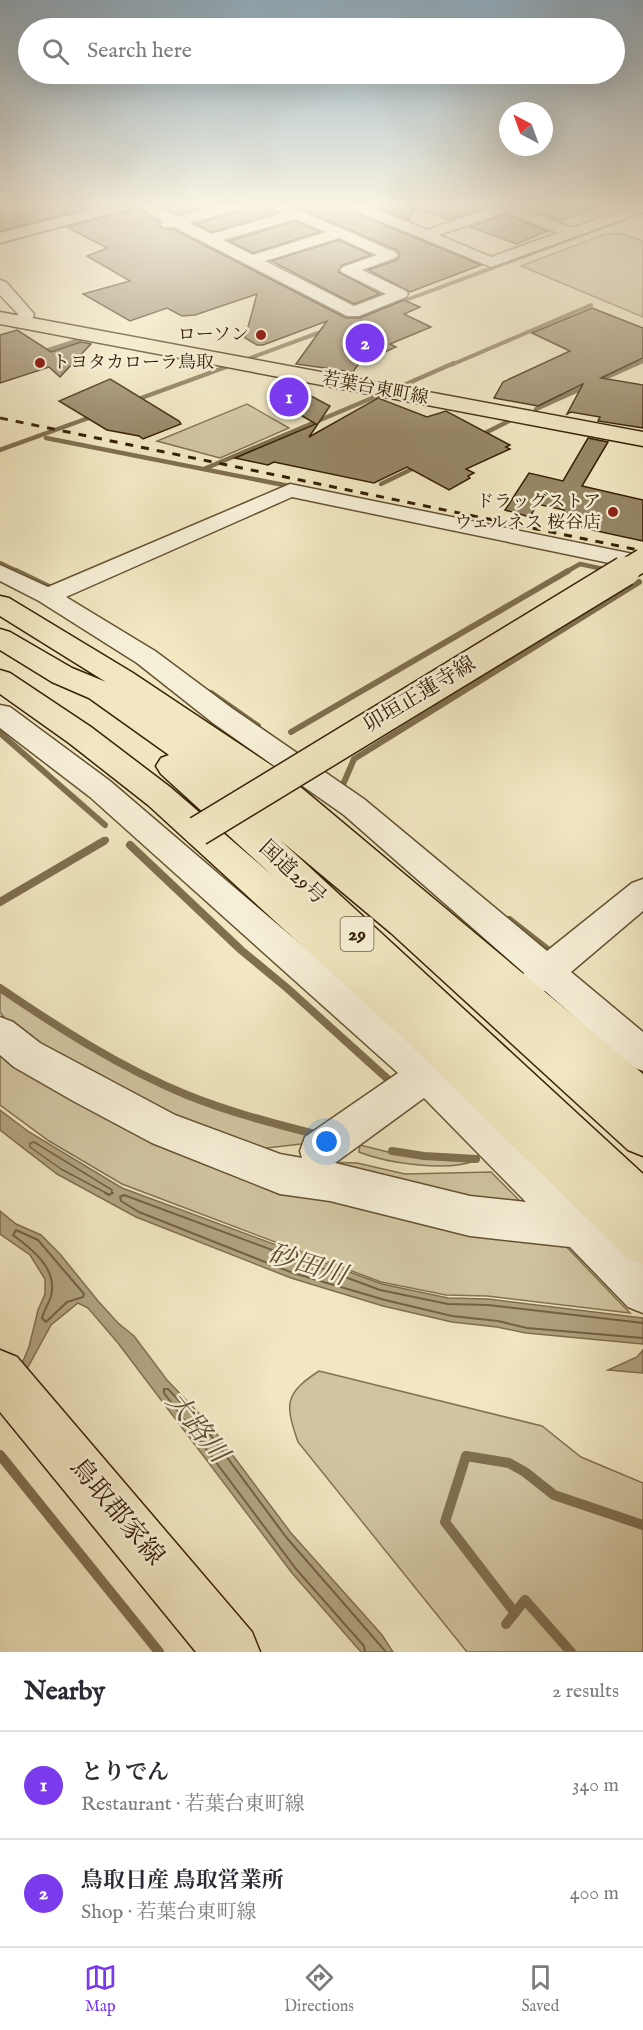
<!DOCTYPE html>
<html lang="en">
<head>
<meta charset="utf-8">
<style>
  :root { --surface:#fff; --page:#f2f2f3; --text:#2b2b33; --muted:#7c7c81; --line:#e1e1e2; --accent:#7c3aed }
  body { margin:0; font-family:"IM FELL English","Noto Serif JP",serif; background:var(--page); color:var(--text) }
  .compass { position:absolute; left:499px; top:102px; width:54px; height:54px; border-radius:50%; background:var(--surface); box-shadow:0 6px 24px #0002; rotate:319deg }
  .you { position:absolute; left:327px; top:1142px; width:21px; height:21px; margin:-15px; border:4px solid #fff; border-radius:50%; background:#1a73e8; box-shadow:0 0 0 9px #1a73e833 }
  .badge { display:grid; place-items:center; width:39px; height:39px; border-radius:50%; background:var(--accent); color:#fff; font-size:20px; font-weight:700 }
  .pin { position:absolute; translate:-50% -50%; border:3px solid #fff; box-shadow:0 2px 6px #0006 }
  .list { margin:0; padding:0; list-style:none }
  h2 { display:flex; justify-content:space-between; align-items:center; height:78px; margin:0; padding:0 24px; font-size:26px }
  h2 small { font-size:20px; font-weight:400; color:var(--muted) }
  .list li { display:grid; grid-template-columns:39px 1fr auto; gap:18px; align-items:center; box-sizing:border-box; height:108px; padding:0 24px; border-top:2px solid var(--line) }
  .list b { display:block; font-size:22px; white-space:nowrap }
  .list p { margin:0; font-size:20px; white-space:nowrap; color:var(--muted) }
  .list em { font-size:20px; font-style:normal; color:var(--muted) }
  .icon { flex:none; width:33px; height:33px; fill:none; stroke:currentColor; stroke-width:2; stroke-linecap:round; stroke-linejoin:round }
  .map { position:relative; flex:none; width:643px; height:1652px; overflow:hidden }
  .search { position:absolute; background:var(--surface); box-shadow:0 6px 24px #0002; left:18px; right:18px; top:18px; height:66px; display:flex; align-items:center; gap:15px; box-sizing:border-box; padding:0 21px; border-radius:33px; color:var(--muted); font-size:22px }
  .sheet { height:294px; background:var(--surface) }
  nav { display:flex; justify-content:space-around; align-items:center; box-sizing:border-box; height:84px; border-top:2px solid var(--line); background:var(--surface); font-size:16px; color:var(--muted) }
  nav a { display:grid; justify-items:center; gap:3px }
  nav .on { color:var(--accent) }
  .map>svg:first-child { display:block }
  .green { fill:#d1c5a1; stroke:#837252; stroke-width:1.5 }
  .water { fill:#b1a380; stroke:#7f6f4e; stroke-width:1.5 }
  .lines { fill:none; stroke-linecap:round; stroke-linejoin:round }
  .shore-far1 { stroke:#736242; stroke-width:1.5 }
  .shore { stroke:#736242; stroke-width:2 }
  .stream-far4 { stroke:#7f6f4e; stroke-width:4 }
  .stream-far3 { stroke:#7f6f4e; stroke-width:4.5 }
  .stream-far2 { stroke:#7f6f4e; stroke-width:6 }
  .stream-far1 { stroke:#7f6f4e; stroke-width:8 }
  .stream { stroke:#7f6f4e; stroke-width:10 }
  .building { fill:#978766; stroke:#352003; stroke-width:1.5 }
  .minor-casing { stroke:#645232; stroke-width:3 }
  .major-casing { stroke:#352003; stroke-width:3 }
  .highway-casing { stroke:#352003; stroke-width:3 }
  .minor { fill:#f6efd7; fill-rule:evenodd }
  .major { fill:#f1e7c1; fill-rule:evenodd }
  .highway { fill:#f1e7c1; fill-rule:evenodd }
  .rail { stroke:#352003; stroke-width:3; stroke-dasharray:8 8; stroke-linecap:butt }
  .major-bridge-far1-casing { stroke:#352003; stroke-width:25; stroke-linecap:butt }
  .major-bridge-casing { stroke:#352003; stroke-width:32; stroke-linecap:butt }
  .major-bridge-far1 { stroke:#f1e7c1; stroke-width:22 }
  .major-bridge { stroke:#f1e7c1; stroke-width:29 }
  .poi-dot { fill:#8f2418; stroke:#f6efd7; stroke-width:2 }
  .labels { text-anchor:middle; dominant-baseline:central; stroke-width:5; stroke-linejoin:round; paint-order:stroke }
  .far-poi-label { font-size:18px; fill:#352003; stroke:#f6efd7; text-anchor:end }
  .far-street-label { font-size:18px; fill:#352003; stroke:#f6efd7 }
  .shield { fill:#f6efd7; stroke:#6f5e43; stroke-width:1.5 }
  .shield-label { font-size:20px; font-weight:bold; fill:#352003 }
  .street-label { font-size:21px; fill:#352003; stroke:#f6efd7 }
  .near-street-label { font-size:26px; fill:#352003; stroke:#f6efd7 }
  .near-water-label { font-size:27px; font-style:italic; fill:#604e2f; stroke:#f6efd7 }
</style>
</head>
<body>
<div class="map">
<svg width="643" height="1652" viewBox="0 0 643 1652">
  <rect width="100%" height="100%" fill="#f1e7c1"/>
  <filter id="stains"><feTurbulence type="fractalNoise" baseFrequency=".00333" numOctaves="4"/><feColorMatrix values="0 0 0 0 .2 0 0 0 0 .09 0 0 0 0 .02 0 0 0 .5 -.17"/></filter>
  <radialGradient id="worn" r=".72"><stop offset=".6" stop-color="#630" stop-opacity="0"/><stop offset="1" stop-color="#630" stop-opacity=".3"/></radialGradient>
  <!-- green -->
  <g class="green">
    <polygon points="605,234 623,234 643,241 643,317 521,266"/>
    <polygon points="247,404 289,428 220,458 157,441"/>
    <path d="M 0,989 C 73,1042 159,1089 244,1117 C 270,1126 298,1131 324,1138 L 318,1142 L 258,1149 L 225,1142 L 82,1069 L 8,1023 L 0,1012 Z"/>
    <polygon points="0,1048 67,1091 559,1239 630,1313 487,1296 446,1295 381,1282 122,1184 49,1141 0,1105"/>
    <path d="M 360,1145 L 392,1153 L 474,1161 C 447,1172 386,1163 359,1152 Z"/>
    <polygon points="326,1162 357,1163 405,1174 491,1172 536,1217"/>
    <path d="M 319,1371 L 542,1426 L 581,1457 L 643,1483 L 643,1652 L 467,1652 L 298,1442 C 285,1404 284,1394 319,1371 Z"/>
  </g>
  <!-- water -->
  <g class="water">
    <polygon points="0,1110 29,1132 122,1188 382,1284 448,1298 488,1299 643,1318 643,1344 526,1333 497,1327 452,1322 383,1306 291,1278 136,1217 57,1174 0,1130"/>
    <polygon points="0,1211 16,1224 41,1235 60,1254 98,1301 118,1323 134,1336 167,1380 210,1425 291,1533 382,1635 393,1652 361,1652 292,1573 118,1343 88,1308 78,1303 51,1325 22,1378 18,1373 29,1347 38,1310 45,1294 45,1279 30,1255 0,1234"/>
    <polygon points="643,1350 643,1373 608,1370 637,1357"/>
  </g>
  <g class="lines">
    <!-- shore-far1 -->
    <polyline class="shore-far1" points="108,1194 61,1169 30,1147 30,1143 34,1142 112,1190 111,1194"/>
    <!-- shore -->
    <g class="shore">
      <polyline points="105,1193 109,1195 113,1193"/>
      <path d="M 16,1230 L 38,1240 L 84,1294 L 83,1297 L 67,1302 L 46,1322 L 42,1318 C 44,1310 49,1303 51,1296 C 58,1269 32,1249 13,1235 Z"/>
      <polyline points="643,1323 488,1305 448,1304 380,1290 124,1195 120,1197 121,1201 139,1212 293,1273 385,1300 452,1316 498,1321 527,1328 643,1338"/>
      <polyline points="365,1652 364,1646 296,1569 164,1393 164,1389 168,1389 206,1429 286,1537 386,1652"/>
    </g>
    <!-- stream-far4 -->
    <g class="stream-far4">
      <polyline points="398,303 643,212"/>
      <polyline points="350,321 387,307"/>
      <polyline points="42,352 82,339"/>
      <polyline points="245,360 326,330"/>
      <polyline points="451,365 591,305"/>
      <polyline points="634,365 643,361"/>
    </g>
    <!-- stream-far3 -->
    <g class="stream-far3">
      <polyline points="404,385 454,363"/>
      <polyline points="133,401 226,367"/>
      <polyline points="536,409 638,363"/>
      <polyline points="479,436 509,421"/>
      <polyline points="46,438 294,487"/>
      <polyline points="0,450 94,416"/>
      <polyline points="204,469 377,396"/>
      <polyline points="381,484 418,466"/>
      <polyline points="0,563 19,572"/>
      <polyline points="566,572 580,564 608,570"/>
    </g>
    <!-- stream-far2 -->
    <g class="stream-far2">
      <polyline points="16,571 51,588"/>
      <polyline points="211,693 258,726"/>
      <polyline points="291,732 568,571"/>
      <polyline points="0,733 105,825"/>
      <polyline points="346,789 342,787 354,759 639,582"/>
      <polyline points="102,843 106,840"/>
    </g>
    <!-- stream-far1 -->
    <g class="stream-far1">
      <polyline points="130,845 241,950 287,988 391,1082"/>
      <polyline points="0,902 104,841"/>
      <polyline points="509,920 550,952 555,951"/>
      <path d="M 0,988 C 59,1028 121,1068 187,1095 C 229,1112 272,1123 315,1134 L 318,1132"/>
      <polyline points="392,1151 424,1156 476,1159"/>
    </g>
    <!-- stream -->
    <g class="stream">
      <polyline points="0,1455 159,1652"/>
      <polyline points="515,1613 445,1522 466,1456 509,1463 525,1472 554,1495 643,1525"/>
      <polyline points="506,1624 525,1600 571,1652"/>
    </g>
  </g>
  <!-- building -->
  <g class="building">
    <polygon points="0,205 100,205 0,231"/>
    <polygon points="158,205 215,205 178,215"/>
    <polygon points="247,205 267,205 278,212 212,232 195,224 244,210"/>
    <polygon points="292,205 345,205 348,210 481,265 410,292 368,270 397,260 400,255 397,250"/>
    <polygon points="372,205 415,205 409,220"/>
    <polygon points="415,205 494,205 450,220 415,208"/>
    <polygon points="522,205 597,205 597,207 560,221"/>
    <polygon points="135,207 160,222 159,225 163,229 173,229 346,318 360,318 404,300 420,307 404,314 431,327 390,344 396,347 372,358 365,354 353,372 296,364 327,321 263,345 257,345 245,338 257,294 195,315 182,316 167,308 130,321 83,294 130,281 87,256 107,248 67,227 131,210"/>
    <polygon points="506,214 547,231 517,244 470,227"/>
    <polygon points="296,221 320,232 253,253 229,241"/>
    <polygon points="339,240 371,255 342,265 338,272 380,294 354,304 271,261"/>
    <polygon points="592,308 643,328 643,358 601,378 643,385 643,428 598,421 600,417 571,412 567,414 583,384 538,406 494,398 503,382 570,351 532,333"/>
    <polygon points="17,330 51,352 81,342 91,344 60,377 49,367 0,383 0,335"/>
    <polygon points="110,379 179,421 181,424 143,439 139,436 107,430 59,401"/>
    <polygon points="294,387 330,406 309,437 378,398 427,417 446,411 510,445 506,447 510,449 466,469 474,473 468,476 470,478 449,490 407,467 374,483 274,462 268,465 235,458 316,424 270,397"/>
    <polygon points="588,438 608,442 582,486 643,500 643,541 564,524 564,510 537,504 530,517 505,510 529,473 563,481"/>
  </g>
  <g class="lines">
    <!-- minor casing -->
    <g class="minor-casing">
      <g id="minor">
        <path d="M 136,205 L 153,205 L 178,217 L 223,205 L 245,205 L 243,208 L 189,223 L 212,234 L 284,213 L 269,205 L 287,205 L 395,252 L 398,255 L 395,258 L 362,270 L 406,291 L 408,294 L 406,297 L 359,316 L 347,316 L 174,227 L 163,227 L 161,224 L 163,221 ZM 296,219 L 326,232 L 253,255 L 223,240 ZM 339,238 L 377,255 L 343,267 L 340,270 L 343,273 L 386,294 L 354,306 L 265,261 Z"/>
        <path d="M 347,205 L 366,205 L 427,230 L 500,205 L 520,205 L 518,207 L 572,228 L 636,205 L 643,205 L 643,212 L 491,267 L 349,208 ZM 506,212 L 558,233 L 491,257 L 439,235 Z"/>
        <polygon points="0,280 6,282 34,314 30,326 24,327 16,322 18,314 0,295"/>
        <polygon points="290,484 643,556 643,570 292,497 66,597 155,651 233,709 364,799 547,951 632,883 643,879 643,911 571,972 643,1032 643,1071 630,1066 545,991 539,993 527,989 522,978 524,973 344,815 213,723 137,663 39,601 0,581 0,565 48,587"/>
        <path d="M 0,705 L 10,707 L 110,781 L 428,1053 L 437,1049 L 450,1054 L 455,1066 L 452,1074 L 643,1262 L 643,1313 L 628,1307 L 570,1247 L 470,1236 L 330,1201 L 280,1194 L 152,1143 L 75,1102 L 14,1067 L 0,1055 L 0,1017 L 13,1022 L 40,1043 L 175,1115 L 280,1154 L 302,1158 L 300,1151 L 305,1137 L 398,1073 L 90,797 L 0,728 ZM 424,1098 L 526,1202 L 470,1196 L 335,1163 Z"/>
      </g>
    </g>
    <!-- major casing -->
    <g class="major-casing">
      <g id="major">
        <polygon points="108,205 133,205 130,208 0,243 0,233"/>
        <polygon points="0,312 643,432 643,446 0,324"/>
        <polygon points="0,1350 17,1357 252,1632 260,1652 196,1652 0,1412"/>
      </g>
    </g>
    <!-- highway casing -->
    <g class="highway-casing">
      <polygon id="highway" points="0,596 9,598 133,673 286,775 643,1074 643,1156 628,1150 391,933 280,840 643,1174 643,1264 627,1258 405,1040 148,805 69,743 0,694 0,670 10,673 91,727 170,787 273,876 161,774 156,766 161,758 169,755 89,698 52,682 0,650 0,629 10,632 72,668 106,682 0,616"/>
    </g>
    <!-- minor -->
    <use href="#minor" class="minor"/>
    <!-- major -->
    <use href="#major" class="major"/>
    <!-- highway -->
    <use href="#highway" class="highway"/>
    <!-- rail -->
    <polyline class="rail" points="0,418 643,551"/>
    <!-- major-bridge-far1 casing -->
    <g class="major-bridge-far1-casing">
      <polyline id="major-bridge-far1" points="623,572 643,560"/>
    </g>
    <!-- major-bridge casing -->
    <g class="major-bridge-casing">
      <polyline id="major-bridge" points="198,831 625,571"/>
    </g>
    <!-- major-bridge-far1 -->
    <use href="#major-bridge-far1" class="major-bridge-far1"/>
    <!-- major-bridge -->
    <use href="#major-bridge" class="major-bridge"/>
  </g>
  <!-- sky -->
  <linearGradient id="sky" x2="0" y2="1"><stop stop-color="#92adbe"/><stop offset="0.47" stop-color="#f9f4e3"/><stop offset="1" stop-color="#f9f4e3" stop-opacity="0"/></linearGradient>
  <rect width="643" height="436" fill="url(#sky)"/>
  <!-- markers -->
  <g class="poi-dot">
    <circle cx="261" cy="335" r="6"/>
    <circle cx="40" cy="363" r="6"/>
    <circle cx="613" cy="512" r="6"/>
  </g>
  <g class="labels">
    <!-- far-poi labels -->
    <g class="far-poi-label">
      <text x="249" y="335">ローソン</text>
      <text x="52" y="363" text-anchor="start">トヨタカローラ鳥取</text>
      <text x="601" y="502">ドラッグストア<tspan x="601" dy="21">ウェルネス 桜谷店</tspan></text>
    </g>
    <!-- far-street labels -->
    <g class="far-street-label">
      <text transform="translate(375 389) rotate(11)">若葉台東町線</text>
    </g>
    <!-- shield labels -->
    <rect class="shield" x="340.5" y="917" width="33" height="34" rx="4.5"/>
    <g class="shield-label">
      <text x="357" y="934">29</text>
    </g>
    <!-- street labels -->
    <g class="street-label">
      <text transform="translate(420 695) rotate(-31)">卯垣正蓮寺線</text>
      <text transform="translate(292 873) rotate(43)">国道29号</text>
    </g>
    <!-- near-street labels -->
    <g class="near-street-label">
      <text transform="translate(117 1512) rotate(50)">鳥取郡家線</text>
    </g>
    <!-- near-water labels -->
    <g class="near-water-label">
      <text transform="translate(307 1266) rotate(17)">砂田川</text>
      <text transform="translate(196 1428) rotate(51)">大路川</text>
    </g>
  </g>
  <rect width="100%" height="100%" filter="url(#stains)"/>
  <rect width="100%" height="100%" fill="url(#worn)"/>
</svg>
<svg class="compass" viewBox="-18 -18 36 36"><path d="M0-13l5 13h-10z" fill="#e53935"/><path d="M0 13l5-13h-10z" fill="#7c7c81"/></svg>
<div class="you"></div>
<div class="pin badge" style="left:289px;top:397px">1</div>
<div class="pin badge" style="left:365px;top:343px">2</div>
<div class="search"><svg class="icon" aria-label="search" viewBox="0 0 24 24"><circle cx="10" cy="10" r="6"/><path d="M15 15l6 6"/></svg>Search here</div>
</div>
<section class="sheet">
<h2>Nearby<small>2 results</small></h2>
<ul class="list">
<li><span class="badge">1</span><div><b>とりでん</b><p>Restaurant · 若葉台東町線</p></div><em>340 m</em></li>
<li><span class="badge">2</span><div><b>鳥取日産 鳥取営業所</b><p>Shop · 若葉台東町線</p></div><em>400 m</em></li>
</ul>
</section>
<nav>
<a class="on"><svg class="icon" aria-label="map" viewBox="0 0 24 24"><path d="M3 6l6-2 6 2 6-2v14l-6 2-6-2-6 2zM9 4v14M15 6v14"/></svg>Map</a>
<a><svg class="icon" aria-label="directions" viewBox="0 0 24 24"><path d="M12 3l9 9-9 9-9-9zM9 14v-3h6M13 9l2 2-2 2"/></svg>Directions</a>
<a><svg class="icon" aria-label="saved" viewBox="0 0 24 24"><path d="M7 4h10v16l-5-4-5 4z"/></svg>Saved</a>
</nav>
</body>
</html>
